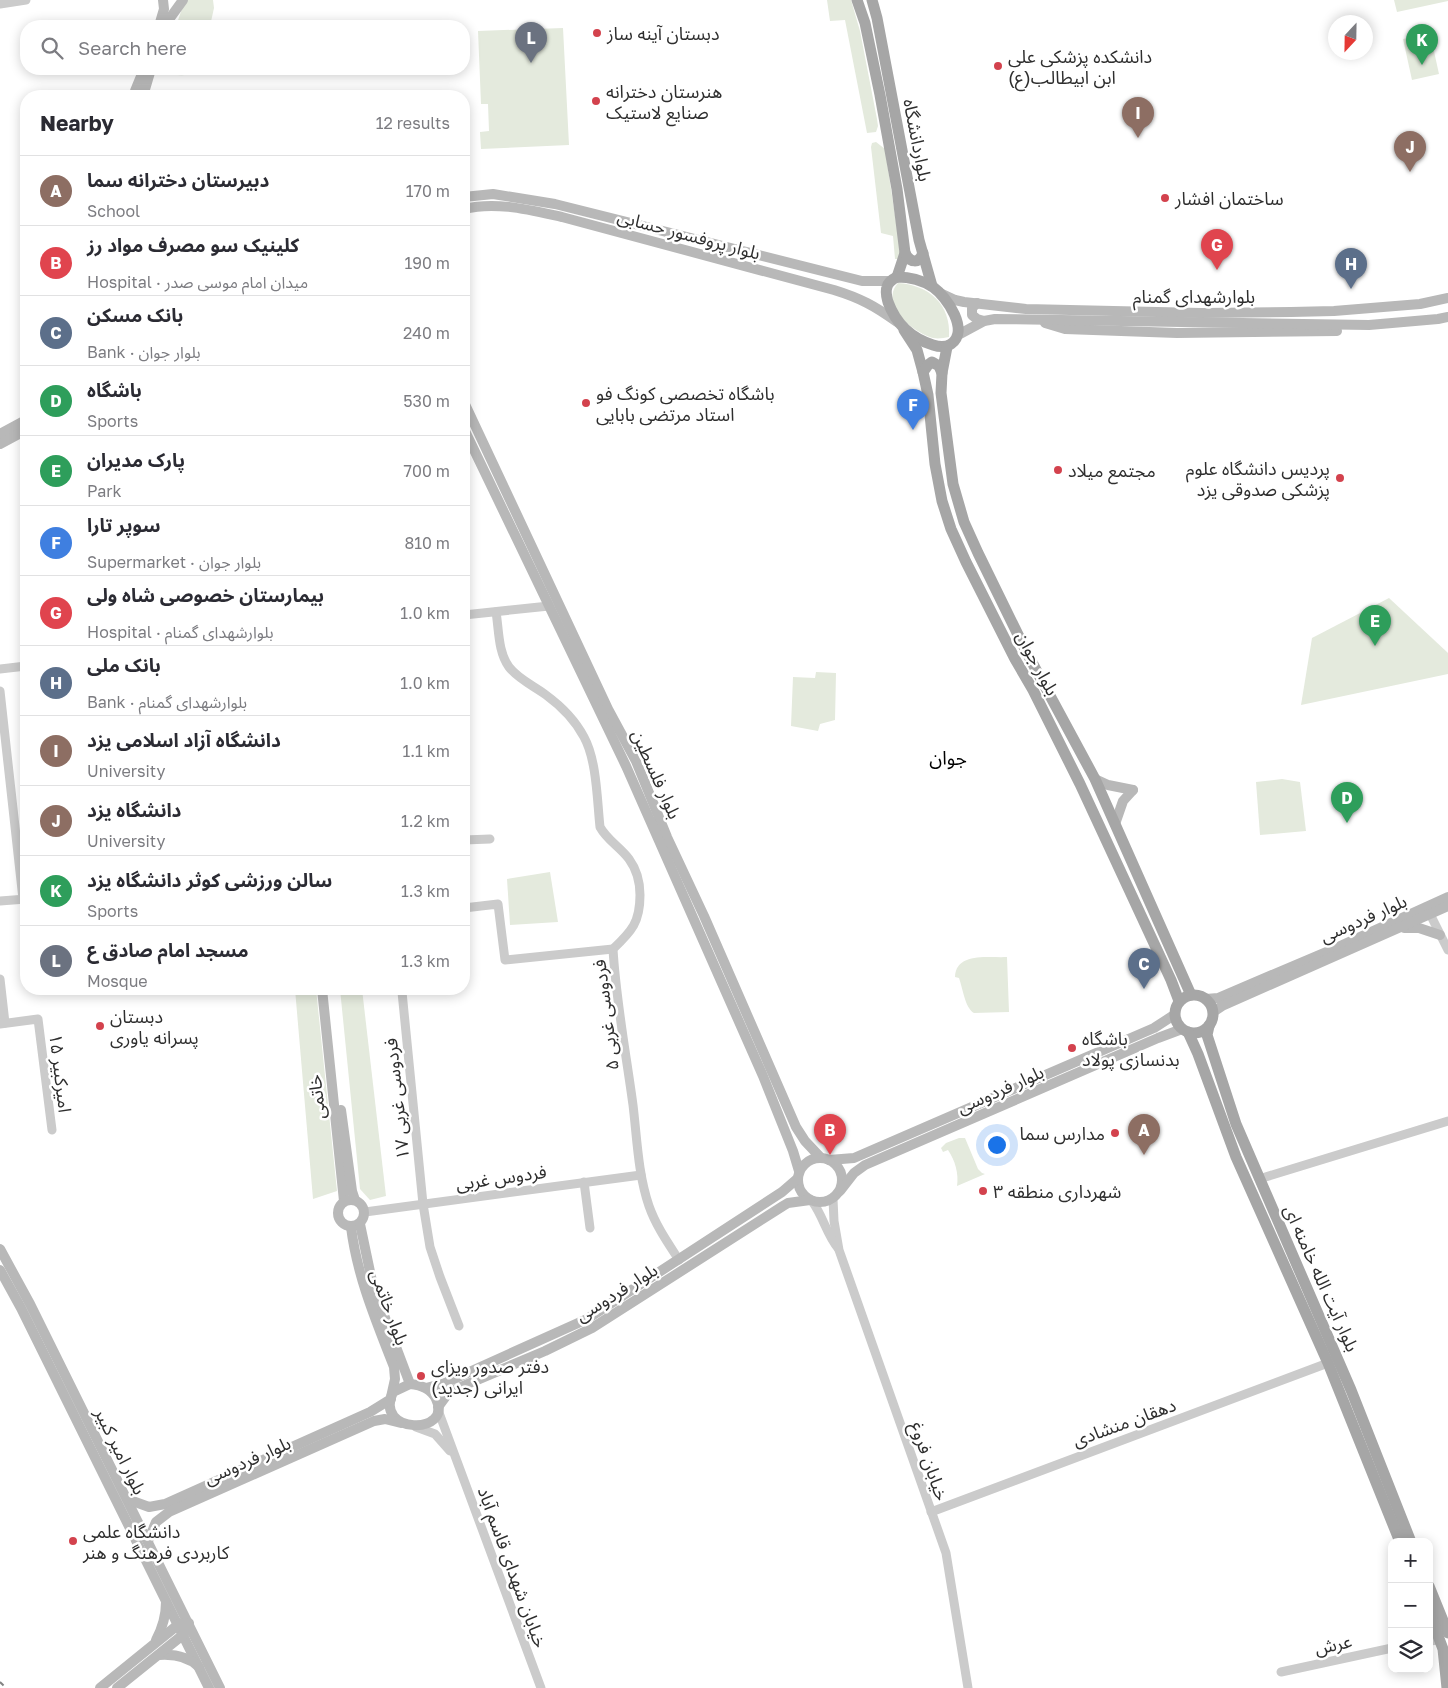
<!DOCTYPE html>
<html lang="en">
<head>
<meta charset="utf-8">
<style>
  :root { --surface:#fff; --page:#f2f2f3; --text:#2b2b33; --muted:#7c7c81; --line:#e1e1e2; --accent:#d3424d }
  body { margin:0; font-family:"Golos Text","Noto Sans Arabic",sans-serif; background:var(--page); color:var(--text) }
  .controls { position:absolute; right:15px; bottom:15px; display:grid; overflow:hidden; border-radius:10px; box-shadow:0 2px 12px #0003 }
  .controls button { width:45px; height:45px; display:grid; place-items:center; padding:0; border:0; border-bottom:1px solid var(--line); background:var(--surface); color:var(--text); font:25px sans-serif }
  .compass { position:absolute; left:1328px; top:15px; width:45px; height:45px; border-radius:50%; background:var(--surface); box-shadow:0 2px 12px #0003; rotate:202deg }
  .you { position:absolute; left:996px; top:1144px; width:18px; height:18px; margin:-12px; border:4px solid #fff; border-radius:50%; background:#1a73e8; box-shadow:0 0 0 8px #1a73e833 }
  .badge { display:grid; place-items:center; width:32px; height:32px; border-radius:50%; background:var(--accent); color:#fff; font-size:16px; font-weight:700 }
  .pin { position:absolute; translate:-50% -41px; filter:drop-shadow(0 1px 2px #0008) }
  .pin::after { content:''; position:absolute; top:26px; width:18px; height:15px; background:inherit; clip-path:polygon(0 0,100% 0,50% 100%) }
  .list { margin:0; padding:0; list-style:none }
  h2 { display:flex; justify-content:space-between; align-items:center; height:65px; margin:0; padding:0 20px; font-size:21px }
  h2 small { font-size:16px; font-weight:400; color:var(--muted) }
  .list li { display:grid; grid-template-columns:32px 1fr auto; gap:15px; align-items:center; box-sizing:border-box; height:70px; padding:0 20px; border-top:1px solid var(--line) }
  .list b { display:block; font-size:19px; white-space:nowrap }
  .list p { margin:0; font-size:16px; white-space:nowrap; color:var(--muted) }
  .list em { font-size:16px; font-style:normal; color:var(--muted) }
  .icon { flex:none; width:28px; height:28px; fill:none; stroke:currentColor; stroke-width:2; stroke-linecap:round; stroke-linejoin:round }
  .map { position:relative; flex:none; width:1448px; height:1688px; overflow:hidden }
  .search { position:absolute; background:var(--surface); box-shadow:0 2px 12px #0003; left:20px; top:20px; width:450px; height:55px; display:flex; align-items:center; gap:12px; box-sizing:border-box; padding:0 18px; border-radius:20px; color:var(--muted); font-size:19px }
  .panel { position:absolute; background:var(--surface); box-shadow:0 2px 12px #0003; left:20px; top:90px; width:450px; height:905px; border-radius:20px }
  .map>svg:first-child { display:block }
  .green { fill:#e4eadd }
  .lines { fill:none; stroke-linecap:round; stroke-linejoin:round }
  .tertiary { stroke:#cbcbcb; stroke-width:9 }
  .secondary { stroke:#b8b8b8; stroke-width:10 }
  .primary { stroke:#a6a6a6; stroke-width:11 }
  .rail { stroke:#838383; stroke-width:2; stroke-dasharray:5 4; stroke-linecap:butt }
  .poi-dot { fill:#d3424d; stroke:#fff; stroke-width:2 }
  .labels { text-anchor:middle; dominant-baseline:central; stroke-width:5; stroke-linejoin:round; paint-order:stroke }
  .poi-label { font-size:18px; fill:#2e2e2e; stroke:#fff; text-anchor:start }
  .street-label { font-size:18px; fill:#2e2e2e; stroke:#fff }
  .neighbourhood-label { font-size:19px; fill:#000; stroke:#fff }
</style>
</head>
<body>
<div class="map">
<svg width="1448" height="1688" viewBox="0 0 1448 1688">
  <rect width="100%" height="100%" fill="#fff"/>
  <!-- green -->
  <g class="green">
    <polygon points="185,0 213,0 214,8 210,26 176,26"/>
    <polygon points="827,0 851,0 860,31 877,119 878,126 876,132 867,133 845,20 830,21"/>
    <polygon points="1394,0 1448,0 1448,1 1397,12"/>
    <polygon points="563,28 569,145 481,149 480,132 489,131 488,104 481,104 478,31"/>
    <polygon points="1430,33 1439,74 1412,80 1403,39"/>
    <path d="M 164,69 L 202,69 L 202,71 C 191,76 174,77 164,71 Z"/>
    <polygon points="876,142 885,149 899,242 900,253 898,259 895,259 893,236 881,233 871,147 872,143"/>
    <path d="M 898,283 C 929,285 951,304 949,337 C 944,338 938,339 933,338 C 913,333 879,304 898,283 Z"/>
    <polygon points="1389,598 1448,653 1448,674 1301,705 1312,638"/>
    <polygon points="816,672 836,673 835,720 820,724 818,731 791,726 793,677 815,678"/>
    <polygon points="1282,779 1300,782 1306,831 1260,835 1256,782"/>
    <polygon points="550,872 558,922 510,925 507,879"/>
    <path d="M 1007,957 L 1009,1012 L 974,1013 C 965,1008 963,989 959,978 L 955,977 C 956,952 988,958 1007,957 Z"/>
    <polygon points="295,989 316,989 337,1191 313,1199"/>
    <polygon points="340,989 362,989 386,1196 370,1200 360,1189"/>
    <path d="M 959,1138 L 965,1138 L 978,1169 L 982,1173 L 985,1174 L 957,1186 C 959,1174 955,1160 948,1150 L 943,1152 L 941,1148 L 946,1143 Z"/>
  </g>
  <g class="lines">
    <!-- tertiary -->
    <g class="tertiary">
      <polyline points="0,4 26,0"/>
      <path d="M 496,612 C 499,630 498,652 509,667 C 518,679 534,686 546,695 C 561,706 575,720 584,737 C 597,761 597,800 600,827 C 607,840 620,847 629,859 C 637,870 640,882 640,895 C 640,922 632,931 613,949 C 616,1001 626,1053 633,1105 C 637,1138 638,1174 649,1206 C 656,1226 668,1243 679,1260"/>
      <polyline points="464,615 549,606"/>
      <polyline points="0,669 26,666"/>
      <polyline points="0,691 23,899"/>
      <polyline points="464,840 490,839"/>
      <polyline points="0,901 26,899"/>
      <polyline points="464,908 498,904 505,960 613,949"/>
      <polyline points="1427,908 1448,950"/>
      <polyline points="0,979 5,1023"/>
      <polyline points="402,992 423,1204 430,1247 440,1277 459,1326"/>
      <polyline points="0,1024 38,1019 52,1130"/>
      <polyline points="1259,1179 1448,1121"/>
      <polyline points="584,1182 590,1228"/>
      <polyline points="833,1199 834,1221 839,1250 946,1553 968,1688"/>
      <path d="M 812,1201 C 823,1216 827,1235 838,1248"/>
      <polyline points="365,1212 641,1175"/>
      <polyline points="438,1410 541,1688"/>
      <polyline points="416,1427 435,1434 450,1451"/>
      <polyline points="931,1512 1328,1363"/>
      <polyline points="1429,1641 1440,1640"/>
      <polyline points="1281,1672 1392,1648"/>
    </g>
    <!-- secondary -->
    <g class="secondary">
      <polyline points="159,26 164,9 163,0"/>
      <polyline points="166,26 170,18 183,0"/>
      <polyline points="136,96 135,91 144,69"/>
      <polyline points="143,96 151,69"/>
      <polyline points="464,197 493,194 555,204 862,281 891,281"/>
      <path d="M 464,209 C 496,201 530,210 562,217 L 834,290 C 860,298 875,306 897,322"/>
      <polyline points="940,293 955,300 964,302 1026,309 1201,313 1291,312 1334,311 1420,304 1448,298"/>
      <polyline points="977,303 972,308 972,315 977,319 984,321"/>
      <polyline points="1045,323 1065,329 1177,333 1337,331"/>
      <polyline points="958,335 984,321 995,319 1369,325 1438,319 1448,317"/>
      <polyline points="464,402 609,711 636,761 667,837 704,916 796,1127 805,1141 821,1158"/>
      <polyline points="464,429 626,766 763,1076 793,1151 799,1171"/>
      <polyline points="0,434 26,420"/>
      <polyline points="0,444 26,430"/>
      <polyline points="1095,779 1108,785 1133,790"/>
      <polyline points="1115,824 1123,801 1133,790"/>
      <polyline points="1404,928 1419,928 1440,935"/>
      <polyline points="322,989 344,1201"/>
      <polyline points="1206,999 1218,998 1338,947 1448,897"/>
      <polyline points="1213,1012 1222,1006 1448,906"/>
      <polyline points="341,1110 352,1191 355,1200"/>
      <circle cx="820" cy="1180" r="22"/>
      <polyline points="829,1160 854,1158 1154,1028 1174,1015"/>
      <polyline points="840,1191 854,1173 865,1165 1158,1038 1182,1029"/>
      <circle cx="351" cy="1213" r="13"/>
      <polyline points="360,1224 373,1286 410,1384"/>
      <path d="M 351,1227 C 357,1276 376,1321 394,1367 L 395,1379 L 391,1397"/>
      <polyline points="0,1249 30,1304 220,1688"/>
      <polyline points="0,1270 21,1308 209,1688"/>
      <path d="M 410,1384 C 421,1385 431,1388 436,1399 C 454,1435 373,1435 393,1392 Z"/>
      <polyline points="426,1388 445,1383 587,1319 782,1192 797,1179"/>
      <polyline points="438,1407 449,1392 545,1351 592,1328 783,1206 788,1203 810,1200"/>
      <polyline points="127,1499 149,1507 165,1504 370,1412 391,1399"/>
      <polyline points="148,1541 156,1522 169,1512 374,1421 385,1419 401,1423"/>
      <path d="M 156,1640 C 163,1627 166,1616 166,1602"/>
      <path d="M 159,1655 C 174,1654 188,1656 199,1667"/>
      <polyline points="100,1688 179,1624 189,1623 184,1634 117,1688"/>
    </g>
    <!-- primary -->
    <g class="primary">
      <polyline points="857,0 865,23 880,95 897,189 905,253 897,277"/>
      <polyline points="872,0 877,18 919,240 932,286"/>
      <path d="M 905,253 C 910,263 919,264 923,253"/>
      <path d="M 897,277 C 910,277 922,280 933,287 C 947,297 970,331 951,344 C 945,348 939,347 933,345 C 910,338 896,324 888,302 C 887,298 885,292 887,287 C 888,282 893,279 897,277 Z"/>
      <polyline points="904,330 917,350 923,372 928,395 935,464 942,501 951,529 966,562 1015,659 1033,690 1080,784 1171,980 1179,1001"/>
      <polyline points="947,347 942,373 941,393 953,484 964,522 978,553 1027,653 1095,779 1191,995"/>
      <polyline points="923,372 928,365 932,362 939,366 942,373"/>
      <circle cx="1194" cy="1014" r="19"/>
      <polyline points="1209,1026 1207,1035 1236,1124 1351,1390 1411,1542"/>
      <polyline points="1188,1032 1198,1054 1236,1157 1328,1363 1400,1542"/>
      <polyline points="1429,1586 1448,1633"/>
      <polyline points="1429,1612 1443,1649 1447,1688"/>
    </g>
    <!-- rail -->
    <polyline class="rail" points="0,1682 6,1688"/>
  </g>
  <!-- markers -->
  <g class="poi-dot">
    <circle cx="597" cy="33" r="5"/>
    <circle cx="998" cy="66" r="5"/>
    <circle cx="596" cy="101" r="5"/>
    <circle cx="1165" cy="198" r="5"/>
    <circle cx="586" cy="403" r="5"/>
    <circle cx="1058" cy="470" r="5"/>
    <circle cx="1340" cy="478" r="5"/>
    <circle cx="100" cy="1026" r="5"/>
    <circle cx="1072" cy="1048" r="5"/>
    <circle cx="1115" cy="1133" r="5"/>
    <circle cx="983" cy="1191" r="5"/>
    <circle cx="421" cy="1376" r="5"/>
    <circle cx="73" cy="1541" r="5"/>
  </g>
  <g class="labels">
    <!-- poi labels -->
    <g class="poi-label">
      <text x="607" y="33">دبستان آینه ساز</text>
      <text x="1008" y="56">دانشکده پزشکی علی<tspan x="1008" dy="21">ابن ابیطالب(ع)</tspan></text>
      <text x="606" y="91">هنرستان دخترانه<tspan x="606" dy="21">صنایع لاستیک</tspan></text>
      <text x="1175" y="198">ساختمان افشار</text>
      <text x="596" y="393">باشگاه تخصصی کونگ فو<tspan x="596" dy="21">استاد مرتضی بابایی</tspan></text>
      <text x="1330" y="468" text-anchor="end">پردیس دانشگاه علوم<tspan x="1330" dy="21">پزشکی صدوقی یزد</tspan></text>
      <text x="1068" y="470">مجتمع میلاد</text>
      <text x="110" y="1016">دبستان<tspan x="110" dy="21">پسرانه یاوری</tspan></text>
      <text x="1082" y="1038">باشگاه<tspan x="1082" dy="21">بدنسازی پولاد</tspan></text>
      <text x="1105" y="1133" text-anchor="end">مدارس سما</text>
      <text x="993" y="1191">شهرداری منطقه ۳</text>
      <text x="431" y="1366">دفتر صدور ویزای<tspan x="431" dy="21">ایرانی (جدید)</tspan></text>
      <text x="83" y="1531">دانشگاه علمی<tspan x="83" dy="21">کاربردی فرهنگ و هنر</tspan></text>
    </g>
    <!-- street labels -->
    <g class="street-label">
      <text transform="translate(918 140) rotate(79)">بلواردانشگاه</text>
      <text transform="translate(689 234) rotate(15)">بلوار پروفسور حسابی</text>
      <text x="1194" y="296">بلوارشهدای گمنام</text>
      <text transform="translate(1038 663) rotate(62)">بلوار جوان</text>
      <text transform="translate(657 774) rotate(66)">بلوار فلسطین</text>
      <text transform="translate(1363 918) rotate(-24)">بلوار فردوسی</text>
      <text transform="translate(605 1015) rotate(-97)">فردوسی غربی ۵</text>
      <text transform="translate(61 1073) rotate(83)">امیرکبیر ۱۵</text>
      <text transform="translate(1000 1089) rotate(-24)">بلوار فردوسی</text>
      <text transform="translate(316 1097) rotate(-96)">خاتمی</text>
      <text transform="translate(396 1099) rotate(-96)">فردوسی غربی ۱۷</text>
      <text transform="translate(501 1177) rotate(-8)">فردوس غربی</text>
      <text transform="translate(1322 1278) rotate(66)">بلوار آیت الله خامنه ای</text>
      <text transform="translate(616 1292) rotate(-32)">بلوار فردوسی</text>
      <text transform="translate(390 1307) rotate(70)">بلوار خاتمی</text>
      <text transform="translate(1124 1422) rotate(-20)">دهقان منشادی</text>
      <text transform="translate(121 1451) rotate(64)">بلوار امیر کبیر</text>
      <text transform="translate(247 1460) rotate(-24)">بلوار فردوسی</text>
      <text transform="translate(930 1461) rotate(71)">خیابان فروغ</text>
      <text transform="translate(513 1567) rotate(70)">خیابان شهدای قاسم آباد</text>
      <text transform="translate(1333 1644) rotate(-12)">عرش</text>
    </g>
    <!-- neighbourhood labels -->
    <g class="neighbourhood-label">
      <text x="948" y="757">جوان</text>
    </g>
  </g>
</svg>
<div class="controls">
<button>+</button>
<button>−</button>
<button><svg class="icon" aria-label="layers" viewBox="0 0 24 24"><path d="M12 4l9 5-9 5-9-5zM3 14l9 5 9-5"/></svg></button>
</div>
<svg class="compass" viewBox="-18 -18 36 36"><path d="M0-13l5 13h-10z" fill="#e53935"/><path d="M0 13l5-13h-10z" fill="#7c7c81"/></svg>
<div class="you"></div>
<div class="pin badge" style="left:1144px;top:1155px;background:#8d6e63">A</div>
<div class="pin badge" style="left:830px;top:1155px;background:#e0444e">B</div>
<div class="pin badge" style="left:1144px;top:989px;background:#5c6f8a">C</div>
<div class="pin badge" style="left:1347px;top:823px;background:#2e9e5b">D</div>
<div class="pin badge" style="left:1375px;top:646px;background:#2e9e5b">E</div>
<div class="pin badge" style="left:913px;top:430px;background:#3f7fe0">F</div>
<div class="pin badge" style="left:1217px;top:270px;background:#e0444e">G</div>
<div class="pin badge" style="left:1351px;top:289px;background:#5c6f8a">H</div>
<div class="pin badge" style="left:1138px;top:138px;background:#8d6e63">I</div>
<div class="pin badge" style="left:1410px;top:172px;background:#8d6e63">J</div>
<div class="pin badge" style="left:1422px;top:65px;background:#2e9e5b">K</div>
<div class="pin badge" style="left:531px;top:63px;background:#6b7280">L</div>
<div class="search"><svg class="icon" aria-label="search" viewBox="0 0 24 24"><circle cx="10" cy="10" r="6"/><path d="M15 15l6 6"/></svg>Search here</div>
<section class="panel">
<h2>Nearby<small>12 results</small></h2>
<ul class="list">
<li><span class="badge" style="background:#8d6e63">A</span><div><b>دبیرستان دخترانه سما</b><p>School</p></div><em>170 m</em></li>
<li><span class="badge" style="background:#e0444e">B</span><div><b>کلینیک سو مصرف مواد رز</b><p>Hospital · میدان امام موسی صدر</p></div><em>190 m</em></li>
<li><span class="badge" style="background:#5c6f8a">C</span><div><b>بانک مسکن</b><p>Bank · بلوار جوان</p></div><em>240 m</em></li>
<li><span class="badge" style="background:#2e9e5b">D</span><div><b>باشگاه</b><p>Sports</p></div><em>530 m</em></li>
<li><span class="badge" style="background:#2e9e5b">E</span><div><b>پارک مدیران</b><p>Park</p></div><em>700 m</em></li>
<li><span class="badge" style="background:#3f7fe0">F</span><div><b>سوپر تارا</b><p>Supermarket · بلوار جوان</p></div><em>810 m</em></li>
<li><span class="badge" style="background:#e0444e">G</span><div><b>بیمارستان خصوصی شاه ولی</b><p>Hospital · بلوارشهدای گمنام</p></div><em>1.0 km</em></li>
<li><span class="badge" style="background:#5c6f8a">H</span><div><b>بانک ملی</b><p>Bank · بلوارشهدای گمنام</p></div><em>1.0 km</em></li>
<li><span class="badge" style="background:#8d6e63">I</span><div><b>دانشگاه آزاد اسلامی یزد</b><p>University</p></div><em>1.1 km</em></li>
<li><span class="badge" style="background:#8d6e63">J</span><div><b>دانشگاه یزد</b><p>University</p></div><em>1.2 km</em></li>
<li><span class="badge" style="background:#2e9e5b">K</span><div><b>سالن ورزشی کوثر دانشگاه یزد</b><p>Sports</p></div><em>1.3 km</em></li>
<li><span class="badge" style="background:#6b7280">L</span><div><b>مسجد امام صادق ع</b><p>Mosque</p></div><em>1.3 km</em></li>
</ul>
</section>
</div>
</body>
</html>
